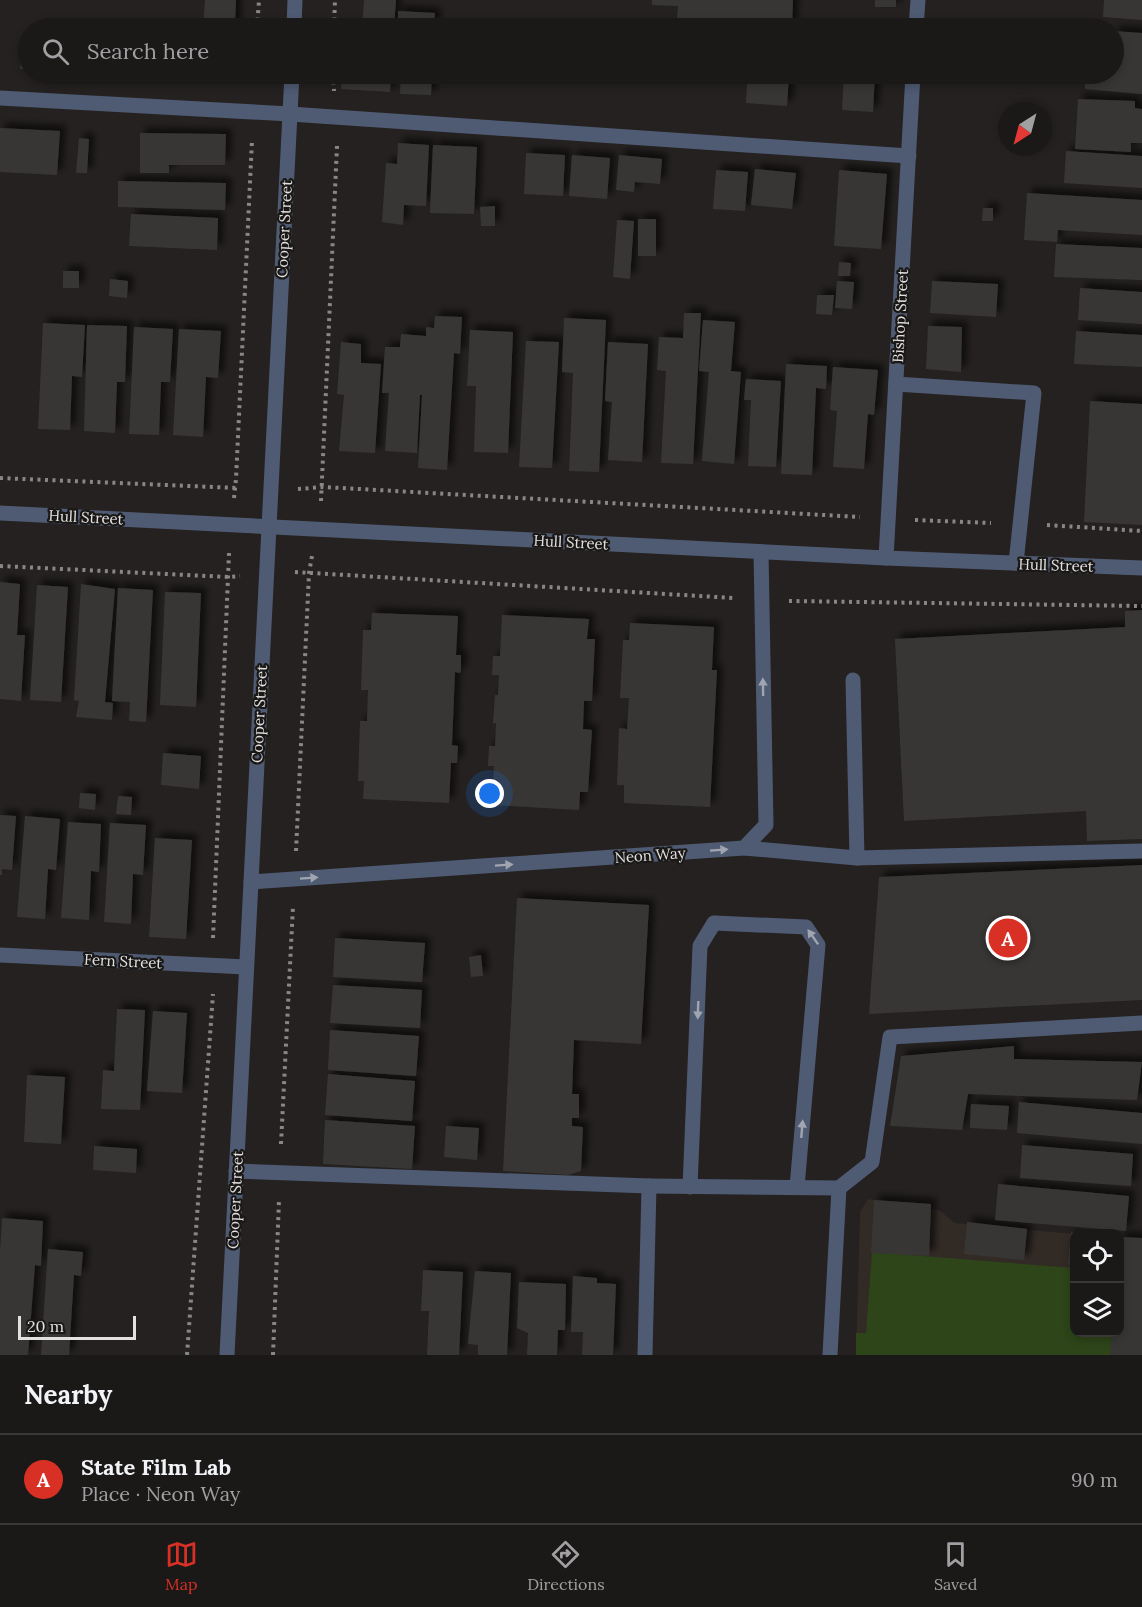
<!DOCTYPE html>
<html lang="en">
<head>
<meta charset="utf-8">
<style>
  :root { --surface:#1b1918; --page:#242221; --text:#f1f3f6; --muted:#a0a0a2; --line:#393837; --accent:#d93025 }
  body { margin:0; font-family:Lora,serif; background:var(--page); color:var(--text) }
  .controls { position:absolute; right:18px; bottom:18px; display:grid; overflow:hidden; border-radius:12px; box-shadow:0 3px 9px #0003 }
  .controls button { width:54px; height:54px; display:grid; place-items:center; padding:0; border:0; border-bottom:2px solid var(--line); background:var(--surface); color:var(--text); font:30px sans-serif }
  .compass { position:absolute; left:998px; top:102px; width:54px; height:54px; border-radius:50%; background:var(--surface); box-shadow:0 3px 9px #0003; rotate:216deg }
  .scale { position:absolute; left:18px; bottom:15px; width:118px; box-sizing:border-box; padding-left:6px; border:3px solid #e3e1e0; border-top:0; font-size:16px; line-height:21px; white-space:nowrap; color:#e3e1e0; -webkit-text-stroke:4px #1a1817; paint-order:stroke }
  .you { position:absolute; left:490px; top:794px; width:21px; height:21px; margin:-15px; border:4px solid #fff; border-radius:50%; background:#1a73e8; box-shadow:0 0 0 9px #1a73e833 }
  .badge { display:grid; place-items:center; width:39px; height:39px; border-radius:50%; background:var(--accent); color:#fff; font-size:20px; font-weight:700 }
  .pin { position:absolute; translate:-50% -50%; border:3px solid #fff; box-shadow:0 2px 6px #0006 }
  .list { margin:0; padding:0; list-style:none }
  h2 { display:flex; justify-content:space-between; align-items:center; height:78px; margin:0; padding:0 24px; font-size:26px }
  h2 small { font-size:20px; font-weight:400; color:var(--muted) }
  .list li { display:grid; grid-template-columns:39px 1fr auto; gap:18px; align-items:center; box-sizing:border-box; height:90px; padding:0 24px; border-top:2px solid var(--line) }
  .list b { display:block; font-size:22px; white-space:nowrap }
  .list p { margin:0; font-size:20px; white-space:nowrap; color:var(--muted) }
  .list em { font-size:20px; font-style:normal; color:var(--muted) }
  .icon { flex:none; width:33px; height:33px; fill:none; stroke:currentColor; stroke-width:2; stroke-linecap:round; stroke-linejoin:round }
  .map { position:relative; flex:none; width:1142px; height:1355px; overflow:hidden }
  .search { position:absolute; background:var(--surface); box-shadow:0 3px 9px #0003; left:18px; right:18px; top:18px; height:66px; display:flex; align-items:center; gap:15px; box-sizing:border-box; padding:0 21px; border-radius:33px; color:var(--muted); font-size:22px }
  .sheet { height:168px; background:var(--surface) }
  nav { display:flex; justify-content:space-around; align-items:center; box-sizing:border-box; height:84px; border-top:2px solid var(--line); background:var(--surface); font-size:16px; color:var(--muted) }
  nav a { display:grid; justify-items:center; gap:3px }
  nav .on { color:var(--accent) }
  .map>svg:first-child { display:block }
  .built { fill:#322a25 }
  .green { fill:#2d4519 }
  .building { fill:#383634; filter:url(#shadow) }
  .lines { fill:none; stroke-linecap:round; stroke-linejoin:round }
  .path { stroke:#898786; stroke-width:4; stroke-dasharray:3 4.5; stroke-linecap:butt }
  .minor { stroke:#4f5b73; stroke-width:15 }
  .oneway { fill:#a0a5af }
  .labels { text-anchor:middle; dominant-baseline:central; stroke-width:4.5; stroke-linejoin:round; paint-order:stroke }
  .street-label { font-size:15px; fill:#e3e1e0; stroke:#1a1817 }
</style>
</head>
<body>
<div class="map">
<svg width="1142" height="1355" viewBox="0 0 1142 1355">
  <defs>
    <filter id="shadow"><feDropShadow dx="5.5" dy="-5.5" stdDeviation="3" flood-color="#0009"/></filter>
  </defs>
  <rect width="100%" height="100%" fill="#242120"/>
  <!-- built -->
  <polygon class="built" points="868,1199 939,1210 955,1223 1074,1234 1074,1332 1120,1332 1120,1238 1125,1239 1142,1355 856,1355 860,1212"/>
  <!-- green -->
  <polygon class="green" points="872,1252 1074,1268 1074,1332 1113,1333 1111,1355 856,1355 856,1333 866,1333"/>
  <!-- building -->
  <g class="building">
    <polygon points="205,0 236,0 235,28 203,28"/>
    <polygon points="364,0 396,0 394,28 362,28"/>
    <polygon points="652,0 793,0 792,28 676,28 678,6 652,5"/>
    <rect x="875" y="0" width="21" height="7"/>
    <polygon points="1104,0 1142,0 1142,20 1103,17"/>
    <polygon points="398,11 435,13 434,28 398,28"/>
    <polygon points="1114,31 1142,33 1142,94 1085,89 1085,83 1065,81 1066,74 1114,74"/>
    <polygon points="22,50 28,50 28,69 20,69"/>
    <polygon points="201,74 233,74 233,80 201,78"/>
    <polygon points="342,74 391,74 390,92 341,89"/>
    <polygon points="401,74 432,74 431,95 400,94"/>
    <polygon points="674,74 789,74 787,106 746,103 747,84 674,79"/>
    <polygon points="844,74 875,74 873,112 842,110"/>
    <polygon points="1078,99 1135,101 1135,108 1142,109 1142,143 1131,143 1131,152 1075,149"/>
    <polygon points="0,128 60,131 57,175 0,172"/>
    <polygon points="140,133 226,134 225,165 169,165 169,173 140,173"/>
    <polygon points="79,138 89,139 87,173 76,173"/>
    <polygon points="398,143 429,145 426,206 404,205 403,225 382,222 386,163 397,164"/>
    <polygon points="433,145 477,147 474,214 430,213"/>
    <polygon points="1066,151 1142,156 1142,188 1064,183"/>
    <polygon points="526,153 565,155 563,196 524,194"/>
    <polygon points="572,155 610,158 607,199 569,196"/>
    <polygon points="619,155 662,159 660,184 635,182 634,192 616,190"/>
    <polygon points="755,169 796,173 792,209 751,205"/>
    <polygon points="716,170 748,172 745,211 713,209"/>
    <polygon points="839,170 887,174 881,249 834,246"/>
    <polygon points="118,181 226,183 225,210 118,207"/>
    <polygon points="1027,193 1142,200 1142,235 1058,230 1057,242 1024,240"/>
    <polygon points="495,206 495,226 481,226 480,207"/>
    <polygon points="983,208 993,208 993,221 982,221"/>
    <polygon points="131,214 218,218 217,250 129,246"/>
    <rect x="638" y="219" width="18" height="37"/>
    <polygon points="617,220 634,221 630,279 613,277"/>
    <polygon points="1056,244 1142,248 1142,280 1054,277"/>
    <polygon points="839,262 851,263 850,276 838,276"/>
    <rect x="63" y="271" width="16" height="17"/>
    <polygon points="110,279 128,281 127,298 109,296"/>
    <polygon points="837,281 854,282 852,309 835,308"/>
    <polygon points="932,281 998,284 996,317 930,313"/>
    <polygon points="1080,288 1142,292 1142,324 1078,320"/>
    <polygon points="817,295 834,295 832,315 816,314"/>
    <polygon points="684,313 701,313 693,464 661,463 666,371 657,370 659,337 683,338"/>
    <polygon points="435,316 462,317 460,354 454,353 447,470 418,468 422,395 420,395 417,453 385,451 389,393 382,393 385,347 400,347 401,334 426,336 426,327 434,328"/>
    <polygon points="564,318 606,320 599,472 569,471 573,373 562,372"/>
    <polygon points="703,320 735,322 731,371 741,372 734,464 702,461 709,372 699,371"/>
    <polygon points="43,323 85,325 82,377 72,376 70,430 38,429"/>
    <polygon points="87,325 127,326 125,382 117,382 115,433 84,431"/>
    <polygon points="928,326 962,327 961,372 926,369"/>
    <polygon points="134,327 173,329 170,382 161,382 159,435 129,434"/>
    <polygon points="179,329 221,331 218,378 206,377 203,437 173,435"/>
    <polygon points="470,330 513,332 508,453 474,452 476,386 467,386"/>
    <polygon points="1076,331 1142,335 1142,367 1074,364"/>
    <polygon points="526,341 559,342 552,468 519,467"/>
    <polygon points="341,342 361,344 361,363 381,364 375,453 339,451 344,395 337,394"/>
    <polygon points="608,342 648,344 642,462 608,460 612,402 605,401"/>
    <polygon points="786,364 827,366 826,389 816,388 812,475 781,474"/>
    <polygon points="833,367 878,370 874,415 868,414 864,469 833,467 837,411 830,410"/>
    <polygon points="746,379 781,381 776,467 748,466 751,400 744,400"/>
    <polygon points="1090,401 1142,404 1142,525 1084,522"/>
    <polygon points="0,582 20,584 17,635 25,635 21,701 0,699"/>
    <polygon points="81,584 115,589 105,702 113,703 112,719 111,720 76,717 79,701 74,700"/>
    <polygon points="37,585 68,587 61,702 30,700"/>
    <polygon points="118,588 153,590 146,722 129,721 130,702 112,701"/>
    <polygon points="165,592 201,593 196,707 160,705"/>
    <polygon points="1142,610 1142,839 1087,841 1086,811 904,821 895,639 1125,627 1125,611"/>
    <polygon points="372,613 458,616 456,655 461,655 461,670 460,673 455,672 452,745 458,746 457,763 451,763 449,803 363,799 364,781 358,781 360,721 367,721 368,690 361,690 363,630 371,630"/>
    <polygon points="502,615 589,619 587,639 595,639 592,701 584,701 583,729 592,730 588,792 580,792 579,810 492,805 494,766 488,766 489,746 495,746 496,723 493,724 495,695 498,695 499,675 492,675 493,656 500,656"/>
    <polygon points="630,623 714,627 712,670 717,670 710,807 624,803 624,785 617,785 619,728 627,729 629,698 620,698 623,640 629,640"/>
    <polygon points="163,753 201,756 199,789 161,785"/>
    <polygon points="80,793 96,794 95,810 79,808"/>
    <polygon points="118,796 132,797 131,815 116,814"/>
    <polygon points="0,815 16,816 12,870 2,869 2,875 0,875"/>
    <polygon points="25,816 60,819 56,870 48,869 45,919 17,917"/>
    <polygon points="68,822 101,824 99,872 91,871 89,920 61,918"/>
    <polygon points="110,823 146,825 143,875 133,874 131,924 104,922"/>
    <polygon points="155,838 192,840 186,939 149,937"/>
    <polygon points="1142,865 1142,1000 869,1014 879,877"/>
    <polygon points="517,898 649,905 641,1044 574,1040 572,1094 579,1094 579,1118 572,1118 572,1126 583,1127 581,1171 568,1175 503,1171"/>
    <polygon points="335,938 425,943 422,982 333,977"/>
    <polygon points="481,955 483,976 471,977 469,957"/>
    <polygon points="333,985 422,990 420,1028 330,1023"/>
    <polygon points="117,1009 145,1010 140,1110 101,1109 103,1070 114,1071"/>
    <polygon points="153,1011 187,1013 182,1093 147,1091"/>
    <polygon points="330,1030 419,1036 416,1076 328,1070"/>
    <polygon points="1014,1046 1014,1059 1142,1062 1137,1100 968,1094 962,1130 890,1126 901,1056"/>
    <polygon points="328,1074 415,1081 412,1121 325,1115"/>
    <polygon points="27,1075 65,1077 61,1144 24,1142"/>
    <polygon points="1019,1102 1142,1113 1142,1144 1017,1133"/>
    <polygon points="971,1104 1009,1106 1007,1130 970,1128"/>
    <polygon points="325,1120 415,1126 412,1169 323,1164"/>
    <polygon points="446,1126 479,1128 477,1160 444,1157"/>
    <polygon points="1022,1145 1133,1154 1131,1186 1020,1178"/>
    <polygon points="94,1146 137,1149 136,1173 93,1170"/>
    <polygon points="998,1184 1129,1196 1126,1231 995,1220"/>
    <polygon points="874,1200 931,1204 929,1256 871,1253"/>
    <polygon points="2,1218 43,1221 41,1266 35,1265 28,1355 0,1355 0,1252"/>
    <polygon points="967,1222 1027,1229 1024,1260 964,1254"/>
    <polygon points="1071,1232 1074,1233 1074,1265 1068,1264"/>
    <polygon points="1120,1237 1142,1238 1142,1355 1110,1355 1112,1332 1120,1332"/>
    <polygon points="48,1249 83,1252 81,1276 74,1275 69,1355 41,1355"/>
    <polygon points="423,1270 463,1272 459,1355 427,1355 429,1311 421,1311"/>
    <polygon points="475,1271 511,1273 507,1355 478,1355 478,1345 468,1344"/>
    <polygon points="573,1276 597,1278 597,1283 616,1284 613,1355 582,1355 583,1332 571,1332"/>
    <polygon points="519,1282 566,1284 565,1330 558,1330 557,1355 527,1355 528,1333 517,1328"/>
  </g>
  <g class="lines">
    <!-- path -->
    <g class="path">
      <polyline points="257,28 259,0"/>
      <polyline points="334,28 335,0"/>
      <polyline points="333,74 334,91"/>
      <polyline points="254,84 254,74"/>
      <polyline points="0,478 237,488"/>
      <polyline points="298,489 323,487 860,517"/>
      <polyline points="234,498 236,479 252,140"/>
      <polyline points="321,501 337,146"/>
      <polyline points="915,520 991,523"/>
      <polyline points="1047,525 1142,531"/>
      <polyline points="0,566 228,577 240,576"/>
      <polyline points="295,572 733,598"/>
      <polyline points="789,601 1142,606"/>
      <polyline points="296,851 309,573 312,556"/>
      <polyline points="213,938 229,553"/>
      <polyline points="281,1144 293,906"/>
      <polyline points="187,1355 213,994"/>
      <polyline points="273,1355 279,1200"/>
    </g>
    <!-- minor -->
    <g class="minor">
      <polyline points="294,28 295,0"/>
      <polyline points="916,28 918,0"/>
      <polyline points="0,98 290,114 909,156"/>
      <polyline points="896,384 1034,393 1016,563"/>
      <polyline points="0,513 886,558 1142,568"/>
      <polyline points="886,558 913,74"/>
      <polyline points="853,680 857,858"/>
      <polyline points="744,848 857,858 1142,851"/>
      <polyline points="251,882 744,848 766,825 761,552"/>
      <polyline points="0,955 246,967"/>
      <polyline points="236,1171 649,1186 645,1355"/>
      <polyline points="649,1186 839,1188 830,1355"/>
      <polyline points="690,1187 700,946 714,923 806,927 818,945 797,1187"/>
      <polyline points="839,1188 872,1162 890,1037 1142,1023"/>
      <polyline points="227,1355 292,74"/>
    </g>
  </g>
  <!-- one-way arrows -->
  <defs><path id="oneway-solid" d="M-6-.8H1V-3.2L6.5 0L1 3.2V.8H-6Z" transform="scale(1.5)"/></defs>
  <g class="oneway">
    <use href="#oneway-solid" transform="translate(763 687) rotate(-91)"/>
    <use href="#oneway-solid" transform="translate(719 850) rotate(-4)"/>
    <use href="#oneway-solid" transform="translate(504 865) rotate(-4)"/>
    <use href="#oneway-solid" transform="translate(309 878) rotate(-4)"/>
    <use href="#oneway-solid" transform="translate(813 937) rotate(-125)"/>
    <use href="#oneway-solid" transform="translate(698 1010) rotate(92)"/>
    <use href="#oneway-solid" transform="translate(802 1129) rotate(-85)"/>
  </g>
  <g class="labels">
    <!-- street labels -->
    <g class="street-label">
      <text transform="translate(284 229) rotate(-87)">Cooper Street</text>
      <text transform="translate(900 316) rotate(-87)">Bishop Street</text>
      <text transform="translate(86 517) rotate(3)">Hull Street</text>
      <text transform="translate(571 542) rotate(3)">Hull Street</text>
      <text transform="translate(1056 565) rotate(2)">Hull Street</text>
      <text transform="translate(259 714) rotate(-87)">Cooper Street</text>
      <text transform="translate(650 855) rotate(-4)">Neon Way</text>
      <text transform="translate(123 961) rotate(3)">Fern Street</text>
      <text transform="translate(235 1200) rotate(-87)">Cooper Street</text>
    </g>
  </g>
</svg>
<div class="controls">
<button><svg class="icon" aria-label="locate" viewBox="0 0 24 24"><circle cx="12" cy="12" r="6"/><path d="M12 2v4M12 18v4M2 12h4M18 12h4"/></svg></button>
<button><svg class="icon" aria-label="layers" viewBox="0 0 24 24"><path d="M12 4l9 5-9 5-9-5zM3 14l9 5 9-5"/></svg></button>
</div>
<svg class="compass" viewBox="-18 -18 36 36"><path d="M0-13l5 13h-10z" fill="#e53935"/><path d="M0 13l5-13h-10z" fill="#a0a0a2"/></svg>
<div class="scale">20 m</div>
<div class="you"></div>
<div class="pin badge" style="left:1008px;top:938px">A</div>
<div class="search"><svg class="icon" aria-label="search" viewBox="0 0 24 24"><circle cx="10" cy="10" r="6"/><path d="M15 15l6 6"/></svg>Search here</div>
</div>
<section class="sheet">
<h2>Nearby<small></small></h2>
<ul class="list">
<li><span class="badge">A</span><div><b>State Film Lab</b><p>Place · Neon Way</p></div><em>90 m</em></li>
</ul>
</section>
<nav>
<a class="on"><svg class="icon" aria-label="map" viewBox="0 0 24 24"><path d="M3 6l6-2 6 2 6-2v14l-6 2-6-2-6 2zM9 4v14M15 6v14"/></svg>Map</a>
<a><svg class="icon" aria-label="directions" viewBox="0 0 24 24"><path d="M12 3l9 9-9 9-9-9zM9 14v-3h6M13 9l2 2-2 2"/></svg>Directions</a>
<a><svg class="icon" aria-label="saved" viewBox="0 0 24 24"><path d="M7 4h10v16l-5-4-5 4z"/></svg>Saved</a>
</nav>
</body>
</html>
